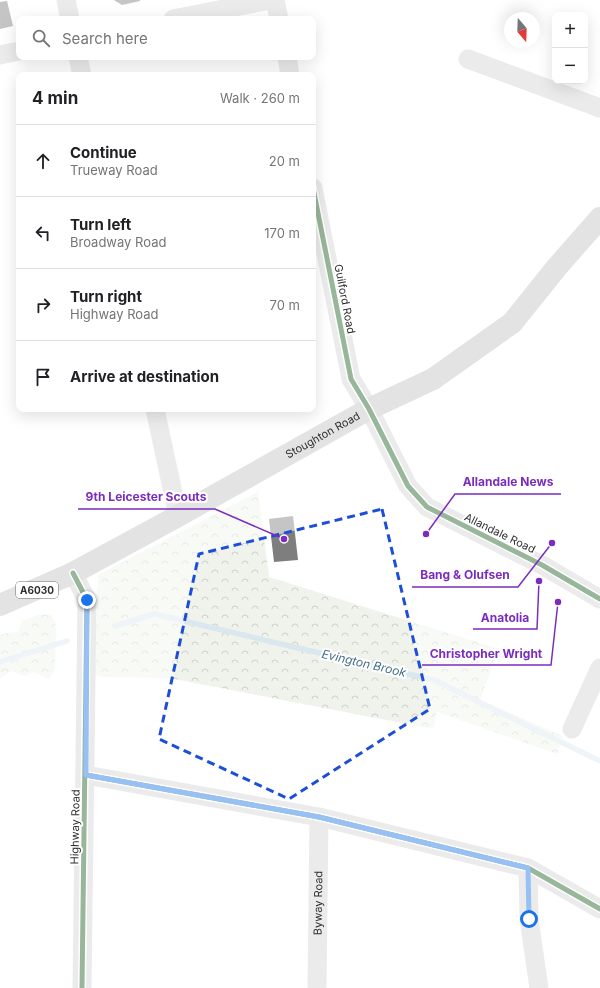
<!DOCTYPE html>
<html lang="en">
<head>
<meta charset="utf-8">
<style>
  :root { --surface:#fff; --page:#f2f2f2; --text:#202124; --muted:#757577; --line:#e0e0e0 }
  body { margin:0; font-family:Inter,sans-serif; background:var(--page); color:var(--text) }
  .controls { position:absolute; right:12px; top:12px; display:grid; overflow:hidden; border-radius:8px; box-shadow:0 4px 16px #0002 }
  .controls button { width:36px; height:36px; display:grid; place-items:center; padding:0; border:0; border-bottom:1px solid var(--line); background:var(--surface); color:var(--text); font:20px sans-serif }
  .compass { position:absolute; left:504px; top:12px; width:36px; height:36px; border-radius:50%; background:var(--surface); box-shadow:0 4px 16px #0002; rotate:161deg }
  .stop { position:absolute; width:12px; height:12px; margin:-9px; border:3px solid #1a73e8; border-radius:50%; background:#fff }
  .stop.end { background:#1a73e8; border-color:#fff; box-shadow:0 1px 4px #0008 }
  .list { margin:0; padding:0; list-style:none }
  h2 { display:flex; justify-content:space-between; align-items:center; height:52px; margin:0; padding:0 16px; font-size:17px }
  h2 small { font-size:13px; font-weight:400; color:var(--muted) }
  .list li { display:grid; grid-template-columns:26px 1fr auto; gap:12px; align-items:center; box-sizing:border-box; height:72px; padding:0 16px; border-top:1px solid var(--line) }
  .list b { display:block; font-size:15px; white-space:nowrap }
  .list p { margin:0; font-size:13px; white-space:nowrap; color:var(--muted) }
  .list em { font-size:13px; font-style:normal; color:var(--muted) }
  .icon { flex:none; width:22px; height:22px; fill:none; stroke:currentColor; stroke-width:2; stroke-linecap:round; stroke-linejoin:round }
  .map { position:relative; flex:none; width:600px; height:988px; overflow:hidden }
  .search { position:absolute; background:var(--surface); box-shadow:0 4px 16px #0002; left:16px; top:16px; width:300px; height:44px; display:flex; align-items:center; gap:10px; box-sizing:border-box; padding:0 14px; border-radius:8px; color:var(--muted); font-size:15px }
  .panel { position:absolute; background:var(--surface); box-shadow:0 4px 16px #0002; left:16px; top:72px; width:300px; height:340px; border-radius:8px }
  .map>svg:first-child { display:block }
  .forest { fill:url(#forest-crowns) }
  .lines { fill:none; stroke-linecap:round; stroke-linejoin:round }
  .stream { stroke:#dbe7ef; stroke-width:5.5 }
  .building { fill:#7e7e7e }
  .street { stroke:#d3d3d3; stroke-width:19 }
  .highway { stroke:#c0c0c0; stroke-width:22 }
  .cycleway-casing { stroke:#fff; stroke-width:8 }
  .cycleway { stroke:#1b5e20; stroke-width:5 }
  .route { stroke:#1a73e8; stroke-width:5 }
  .marked { fill:none; stroke:#1d4ed8; stroke-width:3; stroke-dasharray:8 5; stroke-linejoin:round }
  .labels { text-anchor:middle; dominant-baseline:central; stroke-width:4; stroke-linejoin:round; paint-order:stroke }
  .shield { fill:#fff; stroke:#6d6d6d; stroke-width:1 }
  .shield-label { font-size:10px; font-weight:bold; fill:#2e2e2e }
  .street-label { font-size:11px; fill:#2e2e2e; stroke:#fff }
  .water-label { font-size:12px; font-style:italic; fill:#446f88; stroke:#fff }
  .leader { fill:none; stroke:#7b2cbf; stroke-width:1.5 }
  .callout-dot { fill:#7b2cbf; stroke:#fff; stroke-width:1.5 }
  .callout-label { font-size:12px; text-anchor:middle; font-weight:bold; fill:#7b2cbf; stroke:#fff; stroke-width:4; stroke-linejoin:round; paint-order:stroke }
</style>
</head>
<body>
<div class="map">
<svg width="600" height="988" viewBox="0 0 600 988">
  <defs>
    <pattern id="forest-crowns" width="20" height="18" patternUnits="userSpaceOnUse"><rect width="20" height="18" fill="#f0f3ec"/><path d="M2 6a3 3 0 1 1 6 0M12 15a3 3 0 1 1 6 0" fill="none" stroke="#ced1cb"/></pattern>
  </defs>
  <rect width="100%" height="100%" fill="#fff"/>
  <!-- forest -->
  <g class="forest">
    <polygon points="258,492 269,577 499,649 480,700 563,736 557,754 437,712 433,729 169,678 105,677 95,675 98,575"/>
    <polygon points="51,614 56,625 55,670 49,679 33,672 24,676 12,671 0,678 0,635 6,633 18,632 22,621 37,615"/>
  </g>
  <g class="lines">
    <!-- stream -->
    <g class="stream">
      <polyline points="115,626 154,614 434,680 600,761"/>
      <polyline points="0,662 67,641"/>
    </g>
  </g>
  <!-- building -->
  <g class="building">
    <polygon points="114,0 140,0 140,1 122,5"/>
    <polygon points="7,1 13,26 0,29 0,2"/>
    <polygon points="293,516 298,560 274,562 269,519"/>
  </g>
  <g class="lines">
    <!-- street -->
    <g class="street">
      <polyline points="66,0 70,19"/>
      <polyline points="275,0 279,19"/>
      <polyline points="173,19 270,0"/>
      <polyline points="0,55 19,51"/>
      <polyline points="78,57 82,75"/>
      <polyline points="287,57 290,75"/>
      <polyline points="468,59 600,108"/>
      <polyline points="313,188 351,379 369,409 408,486 427,507 542,565 600,599"/>
      <polyline points="155,409 178,516"/>
      <polyline points="73,573 87,600 82,988"/>
      <polyline points="572,729 600,668"/>
      <polyline points="86,775 319,817 528,868 600,909"/>
      <polyline points="528,868 529,919 539,988"/>
      <path id="s1" d="M 317,988 L 319,817"/>
    </g>
    <!-- highway -->
    <path class="highway" id="s2" d="M 0,605 L 73,573 L 178,516 L 369,409 L 433,379 L 512,323 L 557,267 L 600,218"/>
    <!-- cycleway casing -->
    <g class="cycleway-casing">
      <g id="cycleway">
        <polyline points="313,188 351,379 369,409 408,486 427,507 542,565 600,599"/>
        <polyline points="73,573 87,600 82,988"/>
        <polyline points="86,775 319,817 528,868 600,909"/>
      </g>
    </g>
    <!-- cycleway -->
    <use href="#cycleway" class="cycleway"/>
  </g>
  <g class="lines">
    <!-- route -->
    <polyline class="route" points="87,600 86,775 319,817 528,868 529,919"/>
  </g>
  <!-- marked area -->
  <path d="M0 0H600V988H0ZM 382,509 L 430,709 L 289,799 L 159,739 L 199,554 Z" fill="#fff" fill-opacity=".55" fill-rule="evenodd"/>
  <path class="marked" d="M 382,509 L 430,709 L 289,799 L 159,739 L 199,554 Z"/>
  <g class="labels">
    <!-- shield labels -->
    <rect class="shield" x="16" y="582" width="42" height="16" rx="3"/>
    <g class="shield-label">
      <text x="37" y="590">A6030</text>
    </g>
    <!-- street labels -->
    <g class="street-label">
      <text transform="translate(345 299) rotate(79)">Guilford Road</text>
      <text stroke="none"><textPath href="#s2" startOffset="365">Stoughton Road</textPath></text>
      <text transform="translate(500 533) rotate(26)">Allandale Road</text>
      <text transform="translate(75 827) rotate(-89)">Highway Road</text>
      <text stroke="none"><textPath href="#s1" startOffset="85">Byway Road</textPath></text>
    </g>
    <!-- water labels -->
    <g class="water-label">
      <text transform="translate(364 663) rotate(13)">Evington Brook</text>
    </g>
  </g>
  <!-- callouts -->
  <path class="leader" d="M426 534L455 494H561M284 539L215 509H78M552 543L518 587H412M539 581L537 629H473M558 602L551 665H422"/>
  <g class="callout-dot">
    <circle cx="426" cy="534" r="4"/>
    <circle cx="284" cy="539" r="4"/>
    <circle cx="552" cy="543" r="4"/>
    <circle cx="539" cy="581" r="4"/>
    <circle cx="558" cy="602" r="4"/>
  </g>
  <g class="callout-label">
    <text x="508" y="486">Allandale News</text>
    <text x="146" y="501">9th Leicester Scouts</text>
    <text x="465" y="579">Bang &amp; Olufsen</text>
    <text x="505" y="622">Anatolia</text>
    <text x="486" y="658">Christopher Wright</text>
  </g>
</svg>
<div class="controls">
<button>+</button>
<button>−</button>
</div>
<svg class="compass" viewBox="-18 -18 36 36"><path d="M0-13l5 13h-10z" fill="#e53935"/><path d="M0 13l5-13h-10z" fill="#757577"/></svg>
<div class="stop" style="left:529px;top:919px"></div>
<div class="stop end" style="left:87px;top:600px"></div>
<div class="search"><svg class="icon" aria-label="search" viewBox="0 0 24 24"><circle cx="10" cy="10" r="6"/><path d="M15 15l6 6"/></svg>Search here</div>
<section class="panel">
<h2>4 min<small>Walk · 260 m</small></h2>
<ul class="list">
<li><svg class="icon" aria-label="ahead" viewBox="0 0 24 24"><path d="M12 20V5M6 11l6-6 6 6"/></svg><div><b>Continue</b><p>Trueway Road</p></div><em>20 m</em></li>
<li><svg class="icon" aria-label="left" viewBox="0 0 24 24"><path d="M17 20v-9H6M10 6l-5 5 5 5"/></svg><div><b>Turn left</b><p>Broadway Road</p></div><em>170 m</em></li>
<li><svg class="icon" aria-label="right" viewBox="0 0 24 24"><path d="M7 20v-9h11M14 6l5 5-5 5"/></svg><div><b>Turn right</b><p>Highway Road</p></div><em>70 m</em></li>
<li><svg class="icon" aria-label="arrive" viewBox="0 0 24 24"><path d="M6 21V4h12l-3 4 3 4H6"/></svg><div><b>Arrive at destination</b></div></li>
</ul>
</section>
</div>
</body>
</html>
